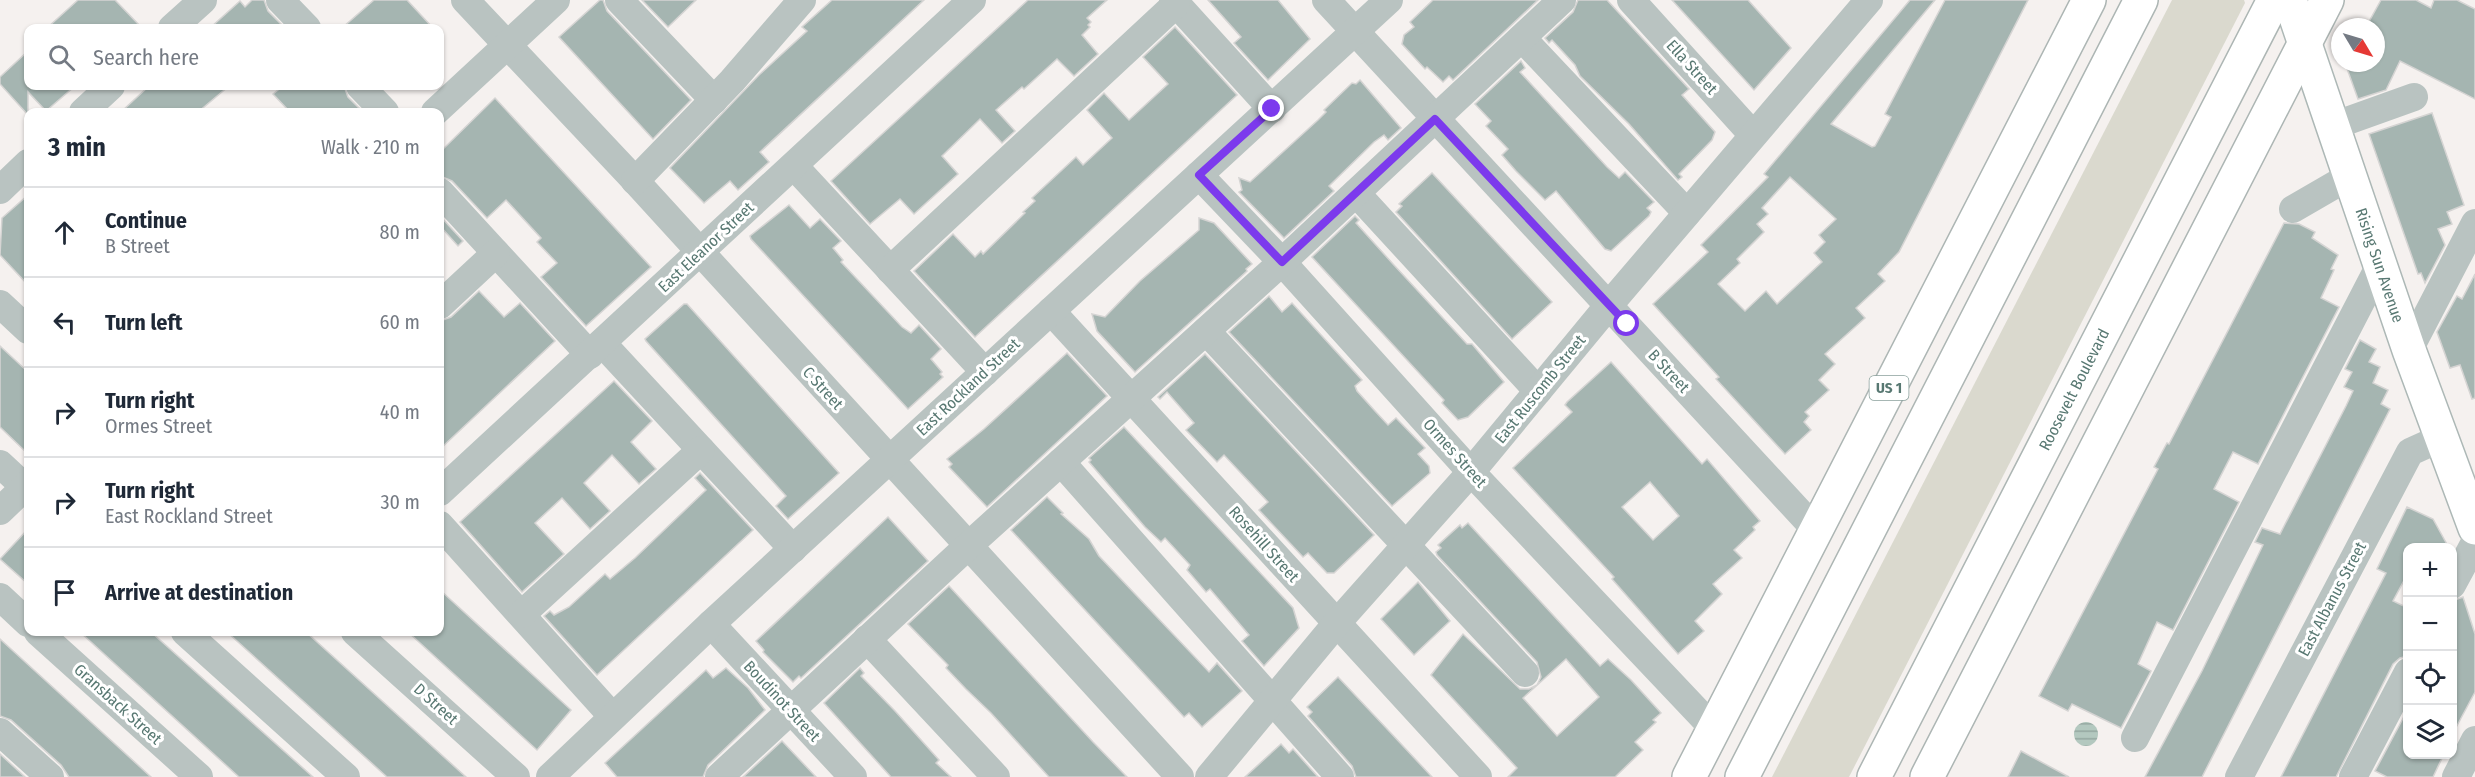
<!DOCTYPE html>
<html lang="en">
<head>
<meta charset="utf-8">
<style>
  :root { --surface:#fff; --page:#f2f2f3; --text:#1f2937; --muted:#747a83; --line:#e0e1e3 }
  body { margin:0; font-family:"Fira Sans Condensed",sans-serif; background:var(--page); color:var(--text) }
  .controls { position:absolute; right:18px; bottom:18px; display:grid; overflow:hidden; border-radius:12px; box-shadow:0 2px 4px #0004 }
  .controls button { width:54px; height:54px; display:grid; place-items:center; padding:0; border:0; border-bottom:2px solid var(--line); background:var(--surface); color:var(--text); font:30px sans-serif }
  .compass { position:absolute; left:2331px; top:18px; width:54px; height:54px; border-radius:50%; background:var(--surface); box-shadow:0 2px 4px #0004; rotate:128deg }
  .stop { position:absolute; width:18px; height:18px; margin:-14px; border:4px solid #7c3aed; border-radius:50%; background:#fff }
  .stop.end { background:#7c3aed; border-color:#fff; box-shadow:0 2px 6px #0008 }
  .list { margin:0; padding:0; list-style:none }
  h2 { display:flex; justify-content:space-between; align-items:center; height:78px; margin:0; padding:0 24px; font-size:26px }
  h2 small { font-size:20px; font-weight:400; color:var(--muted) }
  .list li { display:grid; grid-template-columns:39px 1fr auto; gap:18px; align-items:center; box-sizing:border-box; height:90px; padding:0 24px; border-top:2px solid var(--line) }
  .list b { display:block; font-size:22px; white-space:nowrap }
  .list p { margin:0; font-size:20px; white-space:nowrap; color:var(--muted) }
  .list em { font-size:20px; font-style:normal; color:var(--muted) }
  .icon { flex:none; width:33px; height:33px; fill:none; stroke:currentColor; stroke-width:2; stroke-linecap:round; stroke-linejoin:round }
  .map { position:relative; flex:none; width:2475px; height:777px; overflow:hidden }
  .search { position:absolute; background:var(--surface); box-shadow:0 2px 4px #0004; left:24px; top:24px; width:420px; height:66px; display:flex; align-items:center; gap:15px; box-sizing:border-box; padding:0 21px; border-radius:12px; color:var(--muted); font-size:22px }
  .panel { position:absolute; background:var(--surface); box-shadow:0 2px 4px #0004; left:24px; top:108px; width:420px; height:528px; border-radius:12px }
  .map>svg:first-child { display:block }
  .green { fill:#dad9ce }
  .water { fill:url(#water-rules) }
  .building { fill:#a5b5b1; stroke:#d5d4d3; stroke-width:1.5; fill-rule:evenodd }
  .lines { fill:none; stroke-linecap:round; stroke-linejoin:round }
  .major-casing { stroke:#adb8b6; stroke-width:36 }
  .highway-casing { stroke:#adb6b4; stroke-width:36 }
  .minor { stroke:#b9c3c1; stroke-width:28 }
  .major { stroke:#fff; stroke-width:33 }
  .highway { stroke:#fff; stroke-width:33 }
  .route { stroke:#7c3aed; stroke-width:8 }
  .labels { text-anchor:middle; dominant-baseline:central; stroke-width:6; stroke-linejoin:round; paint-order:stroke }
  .shield { fill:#fff; stroke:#8aa09c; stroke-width:1.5 }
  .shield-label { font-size:15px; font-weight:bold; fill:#587872 }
  .street-label { font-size:16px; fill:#587872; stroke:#fff }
</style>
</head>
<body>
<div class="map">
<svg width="2475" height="777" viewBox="0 0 2475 777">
  <defs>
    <pattern id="water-rules" width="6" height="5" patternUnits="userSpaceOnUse" patternTransform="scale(1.5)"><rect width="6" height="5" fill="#b3c8bf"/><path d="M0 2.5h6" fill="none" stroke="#94a7a0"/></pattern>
  </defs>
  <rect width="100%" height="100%" fill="#f5f1ef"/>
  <!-- green -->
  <polygon class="green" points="2172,0 2244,0 2245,3 1849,777 1772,777"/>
  <!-- water -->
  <circle class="water" cx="2086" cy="734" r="12"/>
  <!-- building -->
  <g class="building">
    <polygon points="78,0 115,0 142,28 47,28"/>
    <polygon points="252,0 264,0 268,11 285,28 210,28 240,1 245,7"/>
    <polygon points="374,0 407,0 433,28 342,28"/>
    <polygon points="600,0 603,0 607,11 691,100 653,139 559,37"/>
    <polygon points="642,0 696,0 668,27"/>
    <polygon points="832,0 924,0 760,152 769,162 738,190 730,181 704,203 670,168 759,75 807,31 802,27"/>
    <polygon points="1028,0 1107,0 1087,18 1091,22 1088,25 1090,27 1082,35 1098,54 1074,76 1057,59 1024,89 1022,87 996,110 1015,131 1002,143 980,119 942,156 958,174 914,214 900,199 870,224 831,181"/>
    <polygon points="1208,0 1278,0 1310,39 1268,80 1234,43 1241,37"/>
    <polygon points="1433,0 1538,0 1453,80 1449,76 1443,82 1427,67 1425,69 1402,44 1404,35 1414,27 1410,22"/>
    <polygon points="1578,0 1607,0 1689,89 1682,95 1715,132 1712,140 1679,174 1682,177 1678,180 1629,124 1580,76 1575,65 1552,40 1549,43 1545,38 1573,12"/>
    <polygon points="1672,0 1748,0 1791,48 1754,90"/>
    <path d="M 1910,0 L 1935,0 L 1831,124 L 1872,147 L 1875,146 L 1891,117 L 1885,114 L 1945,0 L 2028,0 L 1899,252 L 1878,274 L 1885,281 L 1856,308 L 1865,318 L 1825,354 L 1835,364 L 1819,380 L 1829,390 L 1805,412 L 1809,416 L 1804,422 L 1811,430 L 1785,454 L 1716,379 L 1719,377 L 1653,304 L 1708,252 L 1701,245 L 1768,177 L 1764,174 ZM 1790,177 L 1836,219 L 1819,235 L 1825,242 L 1814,253 L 1822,262 L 1777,304 L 1766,291 L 1745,311 L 1718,284 L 1740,263 L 1737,259 L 1764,232 L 1757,224 L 1768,214 L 1762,208 Z"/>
    <polygon points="2381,0 2416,0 2431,8 2434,0 2457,0 2475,9 2475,99 2400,61 2386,90 2358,99 2345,63 2376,63 2376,27 2366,27"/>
    <polygon points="1175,27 1237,95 975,337 914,271 953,234 975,257 981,251 983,254 1025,213 1023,212 1035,201 1032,198 1076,157 1083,165 1112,138 1087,110 1104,93 1129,120 1168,84 1143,57"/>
    <polygon points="28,51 28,86 75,86 46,111 28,92 28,115 0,84 0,77"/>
    <polygon points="1521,61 1525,68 1520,72 1607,167 1619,178 1625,172 1654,202 1647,208 1651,212 1649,216 1611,251 1605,249 1556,191 1545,200 1516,171 1502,155 1508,149 1486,126 1491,121 1475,104"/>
    <polygon points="1360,80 1401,128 1388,140 1384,135 1374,142 1329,186 1334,191 1284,238 1239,192 1242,190 1239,178 1250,182 1318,120 1326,112 1324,110 1352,83 1356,84"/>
    <polygon points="149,86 229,86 198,112 121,112"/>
    <polygon points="283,86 344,86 348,97 363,112 290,112 273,94"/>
    <polygon points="495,98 651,267 586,326 541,277 557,263 537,242 541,238 506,200 487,218 452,181 440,176 440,152"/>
    <polygon points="2432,113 2464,205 2447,212 2452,224 2438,229 2445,245 2425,283 2421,273 2418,274 2369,134"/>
    <polygon points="1432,173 1552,302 1512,339 1396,212 1402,206 1399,204"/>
    <polygon points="28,195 28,285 0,255 2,218"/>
    <polygon points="789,205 810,228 820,219 841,241 833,248 843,260 841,262 902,327 911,333 919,325 941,349 931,359 942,372 940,374 943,377 908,409 751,239 750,236"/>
    <polygon points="440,216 463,241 458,246 440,226"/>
    <polygon points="1355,216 1359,220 1356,223 1393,264 1467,344 1472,344 1504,382 1468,417 1458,420 1442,403 1444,400 1312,257"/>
    <polygon points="1199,218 1214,223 1252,264 1246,269 1247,271 1135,372 1097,331 1092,314 1105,317 1140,281 1199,230"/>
    <polygon points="2284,223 2299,224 2315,232 2312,238 2338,255 2331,269 2334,270 2321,298 2339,307 2258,464 2233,452 2214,489 2239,502 2173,630 2157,622 2138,664 2151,671 2121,728 2072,704 2068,711 2039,696 2158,469 2154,467 2167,443 2169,444"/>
    <polygon points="2475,274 2475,398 2472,399 2460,365 2450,368 2437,332 2457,296 2462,299"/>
    <polygon points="479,291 504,317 520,303 555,341 440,449 440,321 451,317"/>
    <polygon points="1269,296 1282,312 1292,303 1362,380 1355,386 1357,391 1375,411 1388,425 1396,418 1425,448 1418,454 1429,466 1430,473 1392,506 1229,332"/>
    <polygon points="684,304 687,304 839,473 788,519 776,506 786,496 646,341 645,339"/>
    <polygon points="2360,340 2376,349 2369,362 2380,367 2373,383 2388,390 2381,404 2390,409 2202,777 2145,777 2202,671 2263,545 2255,542 2262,528 2280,534 2346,406 2353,391 2344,387 2352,372 2345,369"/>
    <polygon points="0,346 28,372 28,454 0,427"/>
    <polygon points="1067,353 1107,396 987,507 949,467 952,464 947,459 984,429"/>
    <polygon points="1205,354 1374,535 1334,573 1327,573 1308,553 1303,557 1259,510 1268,502 1224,455 1217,462 1186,430 1194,423 1167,392 1160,399 1158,397"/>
    <path d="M 1611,362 L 1702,464 L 1707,459 L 1760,521 L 1753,527 L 1755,530 L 1734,550 L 1742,558 L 1713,584 L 1722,594 L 1695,621 L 1704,631 L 1678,654 L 1612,579 L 1614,577 L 1513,468 L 1572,412 L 1565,405 L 1567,402 ZM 1650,482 L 1679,516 L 1653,540 L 1622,507 Z"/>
    <polygon points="614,381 652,421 631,442 656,469 639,484 612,455 584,483 610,511 590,529 562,498 535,523 564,554 522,592 460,522"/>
    <polygon points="1124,427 1293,608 1299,628 1264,666 1242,641 1249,635 1210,589 1206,592 1187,570 1190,565 1165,538 1161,542 1145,527 1089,462 1091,460 1089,458"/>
    <polygon points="700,473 753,530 597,675 544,616 550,611 554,615 569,607 605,574 610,579 635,558 706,490 695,478"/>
    <polygon points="1047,497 1063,513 1061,514 1089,539 1099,556 1209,672 1217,663 1242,691 1202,727 1189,713 1184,717 1011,530"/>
    <polygon points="2407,507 2433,519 2449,548 2408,548 2408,573 2393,601 2408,608 2408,656 2400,658 2393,664 2336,777 2281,777 2386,573 2377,569"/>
    <polygon points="888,517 928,561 801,678 799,676 793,682 763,652 764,650 756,641"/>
    <path d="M 1468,523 L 1600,666 L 1608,659 L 1631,680 L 1661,713 L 1653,720 L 1656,722 L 1635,742 L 1643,750 L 1615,777 L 1508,777 L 1517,768 L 1431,675 L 1463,634 L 1520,689 L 1529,689 L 1537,685 L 1541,677 L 1537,662 L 1437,555 L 1436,552 L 1441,548 L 1438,545 L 1460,525 L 1462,528 ZM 1566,659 L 1599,697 L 1557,736 L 1523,698 Z"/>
    <polygon points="28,529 28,584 0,559"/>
    <polygon points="1418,582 1450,621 1414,655 1381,619"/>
    <polygon points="949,586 1093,742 1127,777 1049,777 991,713 966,689 946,668 948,665 908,624"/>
    <polygon points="440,590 571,710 537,750 408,632 440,632"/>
    <polygon points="2463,597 2475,634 2475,692 2452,735 2452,601"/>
    <polygon points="80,632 151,632 313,777 239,777"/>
    <polygon points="227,632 306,632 466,777 387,777"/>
    <polygon points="0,639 80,712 151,777 69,777 61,765 11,720 0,716"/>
    <polygon points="726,668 748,688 765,710 708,765 703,777 617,777 605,763 706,670 713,678"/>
    <polygon points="860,668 864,673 861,676 895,711 939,760 936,763 951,777 891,777 824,703"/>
    <polygon points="1338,677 1388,730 1432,777 1356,777 1352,766 1308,716 1312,712 1307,707"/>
    <polygon points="2408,709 2408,754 2444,754 2433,777 2387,777 2375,771"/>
    <polygon points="782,741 816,777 743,777"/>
    <polygon points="1281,744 1289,753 1293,749 1318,777 1245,777"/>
    <polygon points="2021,751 2069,777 2008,777"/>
    <polygon points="0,754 25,777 0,777"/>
  </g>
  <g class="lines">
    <!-- major casing -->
    <g class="major-casing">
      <g id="major">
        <path id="s1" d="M 2290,0 L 2409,350 L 2475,528"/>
      </g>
    </g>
    <!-- highway casing -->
    <g class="highway-casing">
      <g id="highway">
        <polyline points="1689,777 2089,0"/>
        <polyline points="1742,777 2141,0"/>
        <path id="s2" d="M 1874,777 L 2274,0"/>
        <polyline points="1927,777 2327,0"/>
      </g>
    </g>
    <!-- minor -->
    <g class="minor">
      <polyline points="280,0 307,28"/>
      <polyline points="465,0 629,174 1180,777"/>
      <polyline points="619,0 714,100"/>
      <polyline points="1173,0 1272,109"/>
      <polyline points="1326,0 1816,530"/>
      <polyline points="1631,0 1753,135"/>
      <polyline points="172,28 203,0"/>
      <polyline points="1522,38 1687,213"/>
      <polyline points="360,86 385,112"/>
      <polyline points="83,112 111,86"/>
      <polyline points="435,112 556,0"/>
      <polyline points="2333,126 2414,97"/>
      <polyline points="794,166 985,372"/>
      <polyline points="1199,175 1282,262 1471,472 1714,729"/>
      <polyline points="635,181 732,81 802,0"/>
      <polyline points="0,190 28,163"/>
      <polyline points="440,192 590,355"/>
      <polyline points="1356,193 1538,391"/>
      <polyline points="2293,209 2350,176"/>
      <polyline points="890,270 1176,4"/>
      <polyline points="0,304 28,330"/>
      <polyline points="440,305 496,253"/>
      <polyline points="1051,311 1478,777"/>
      <polyline points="1206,331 1525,673"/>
      <polyline points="602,343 793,549"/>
      <polyline points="2409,350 2475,223"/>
      <polyline points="1061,462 1340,777"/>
      <polyline points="0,464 28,490"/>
      <polyline points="440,492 972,0"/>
      <polyline points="0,511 28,484"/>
      <polyline points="440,525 612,716"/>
      <polyline points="2452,585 2475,542"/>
      <polyline points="0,597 28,623"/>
      <polyline points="522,614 701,450"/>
      <polyline points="711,624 853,777"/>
      <polyline points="38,632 199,777"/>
      <polyline points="185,632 346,777"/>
      <polyline points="355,632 516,777"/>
      <polyline points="867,639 996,777"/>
      <polyline points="0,732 50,777"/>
      <polyline points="2135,738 2381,263"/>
      <polyline points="550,777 711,624 1389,0"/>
      <polyline points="719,777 968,546 1282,262 1562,0"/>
      <polyline points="1209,777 1336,624 1471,472 1609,305 1869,0"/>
      <polyline points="2239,777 2410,452 2441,438"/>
      <polyline points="2353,777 2408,672"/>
      <polyline points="2456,777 2475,740"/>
    </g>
    <!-- major -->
    <use href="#major" class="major"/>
    <!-- highway -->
    <use href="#highway" class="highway"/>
  </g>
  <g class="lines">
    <!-- route -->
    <polyline class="route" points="1272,109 1199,175 1282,262 1435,119 1627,324"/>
  </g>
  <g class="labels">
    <!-- shield labels -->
    <rect class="shield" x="1869.5" y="376" width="39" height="24" rx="4.5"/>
    <g class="shield-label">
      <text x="1889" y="388">US 1</text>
    </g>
    <!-- street labels -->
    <g class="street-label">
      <text transform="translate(1692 67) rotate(48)">Ella Street</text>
      <text transform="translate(706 247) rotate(-43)">East Eleanor Street</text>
      <text stroke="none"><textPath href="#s1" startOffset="280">Rising Sun Avenue</textPath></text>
      <text transform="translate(1669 371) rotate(47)">B Street</text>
      <text transform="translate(968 387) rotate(-43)">East Rockland Street</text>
      <text transform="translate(823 388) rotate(48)">C Street</text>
      <text stroke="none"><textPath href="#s2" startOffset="436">Roosevelt Boulevard</textPath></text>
      <text transform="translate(1540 389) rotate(-51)">East Ruscomb Street</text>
      <text transform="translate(1455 453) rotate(48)">Ormes Street</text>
      <text transform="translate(1264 544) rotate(48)">Rosehill Street</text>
      <text transform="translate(2332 599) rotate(-62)">East Albanus Street</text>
      <text transform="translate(782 701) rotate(47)">Boudinot Street</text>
      <text transform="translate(118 704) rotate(42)">Gransback Street</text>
      <text transform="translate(436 704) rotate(42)">D Street</text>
    </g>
  </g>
</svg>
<div class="controls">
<button>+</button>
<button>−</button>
<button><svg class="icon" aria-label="locate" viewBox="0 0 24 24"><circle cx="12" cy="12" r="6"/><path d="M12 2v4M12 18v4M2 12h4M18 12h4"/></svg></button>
<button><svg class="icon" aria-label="layers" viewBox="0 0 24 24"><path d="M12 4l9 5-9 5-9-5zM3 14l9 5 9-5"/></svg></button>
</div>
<svg class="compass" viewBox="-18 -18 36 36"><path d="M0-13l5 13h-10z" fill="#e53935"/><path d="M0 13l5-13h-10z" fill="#747a83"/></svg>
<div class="stop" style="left:1627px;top:324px"></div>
<div class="stop end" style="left:1272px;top:109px"></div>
<div class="search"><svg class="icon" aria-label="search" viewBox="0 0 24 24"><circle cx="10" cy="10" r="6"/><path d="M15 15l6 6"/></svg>Search here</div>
<section class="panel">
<h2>3 min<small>Walk · 210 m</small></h2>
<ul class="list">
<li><svg class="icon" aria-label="ahead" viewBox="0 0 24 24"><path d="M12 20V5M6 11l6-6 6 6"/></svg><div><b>Continue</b><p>B Street</p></div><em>80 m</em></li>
<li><svg class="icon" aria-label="left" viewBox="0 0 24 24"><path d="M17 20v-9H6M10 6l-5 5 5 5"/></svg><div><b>Turn left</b></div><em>60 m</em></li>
<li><svg class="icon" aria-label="right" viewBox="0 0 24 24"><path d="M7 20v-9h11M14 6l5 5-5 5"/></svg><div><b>Turn right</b><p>Ormes Street</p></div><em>40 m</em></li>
<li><svg class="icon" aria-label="right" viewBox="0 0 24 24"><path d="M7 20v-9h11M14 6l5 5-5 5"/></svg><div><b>Turn right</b><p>East Rockland Street</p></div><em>30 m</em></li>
<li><svg class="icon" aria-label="arrive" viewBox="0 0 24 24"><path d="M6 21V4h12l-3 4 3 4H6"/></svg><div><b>Arrive at destination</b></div></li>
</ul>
</section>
</div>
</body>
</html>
